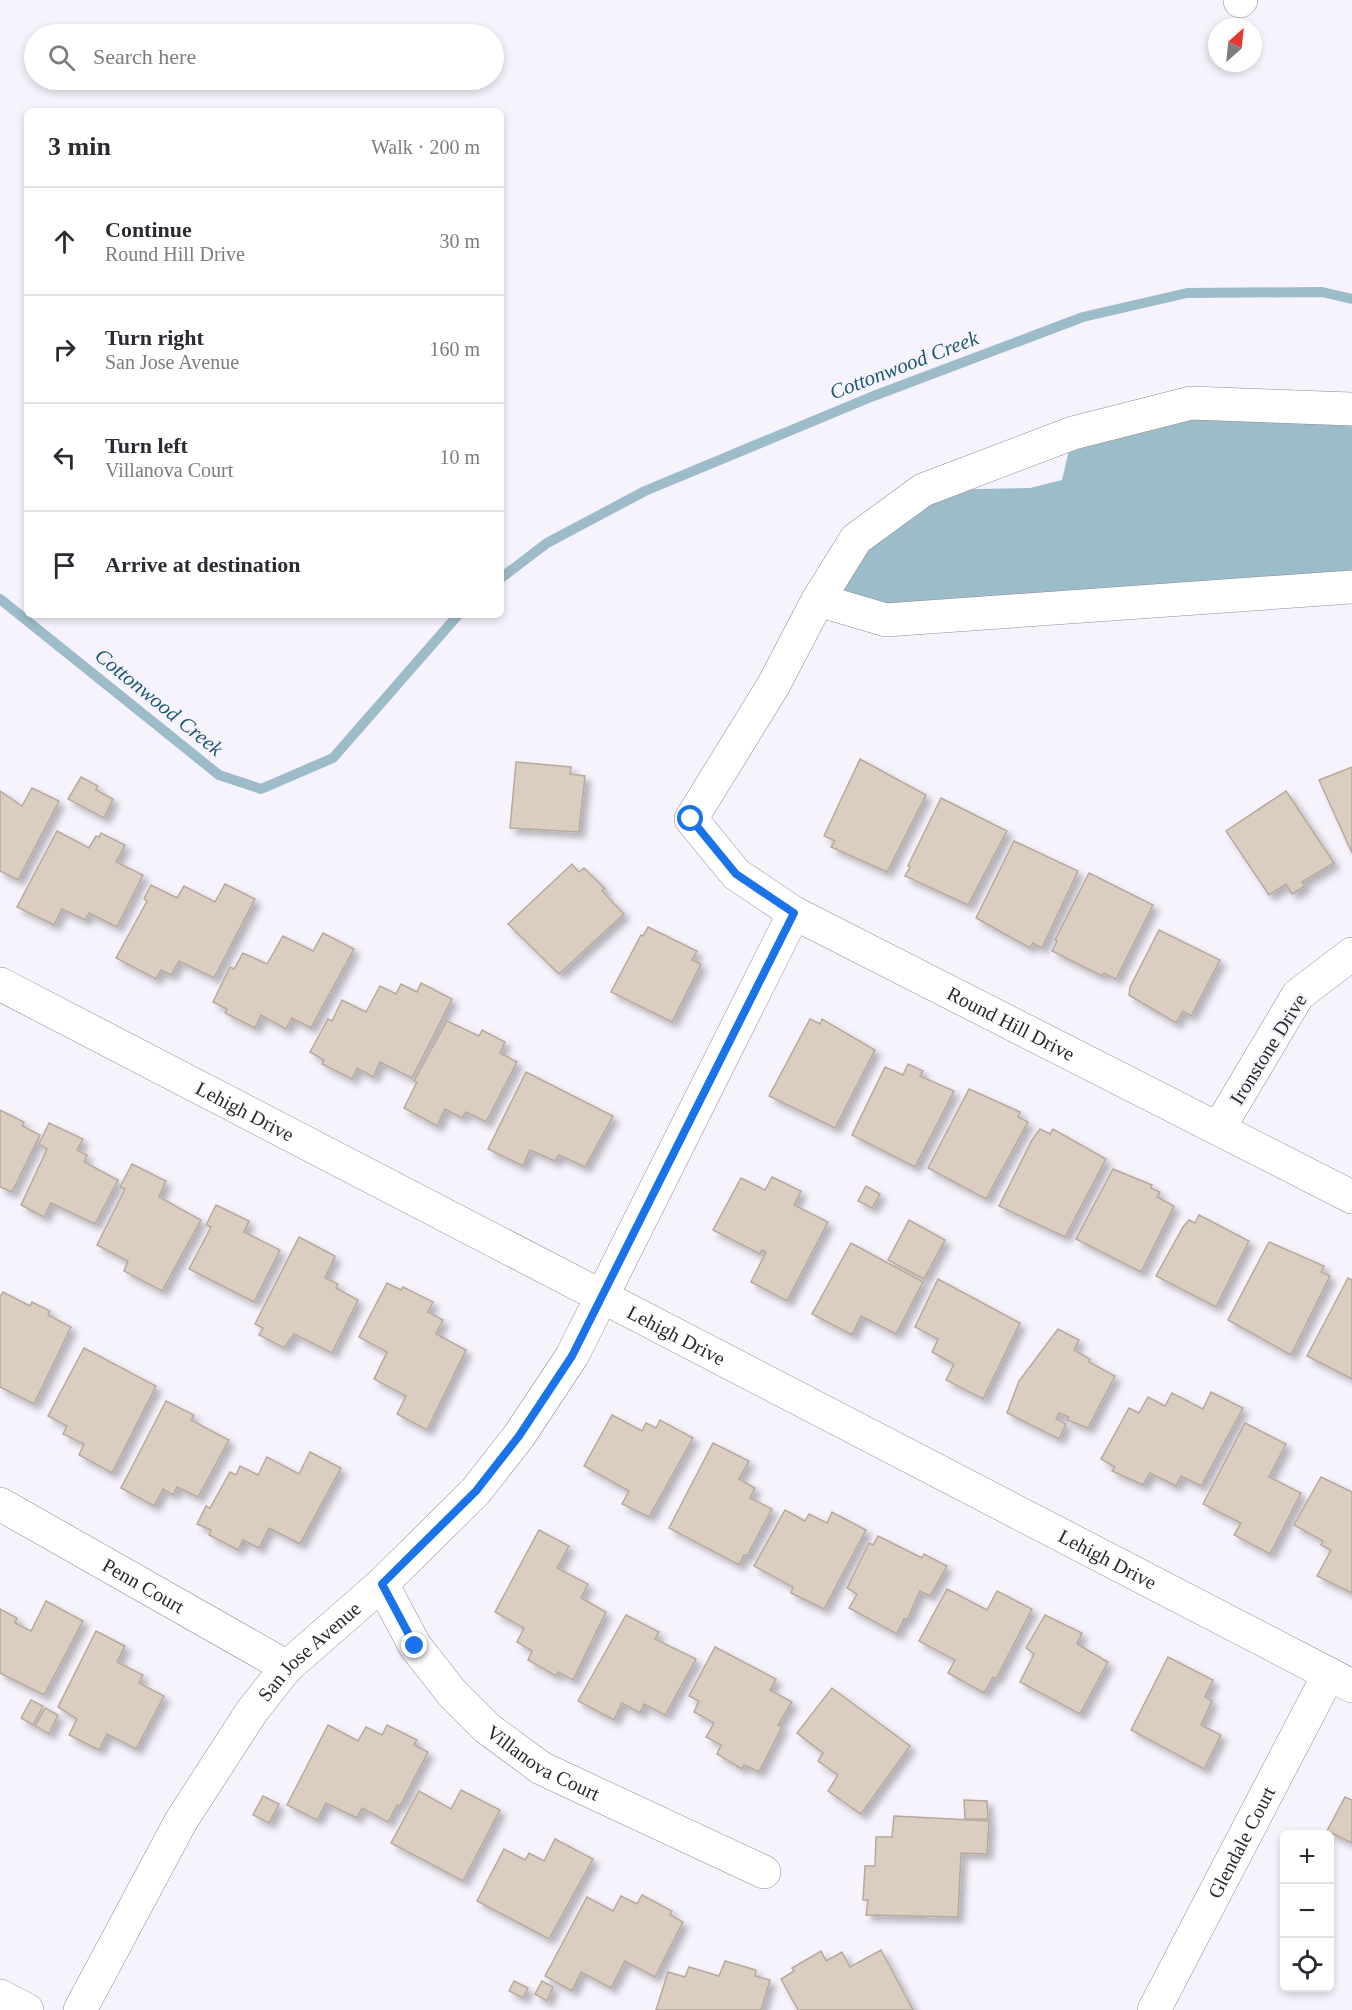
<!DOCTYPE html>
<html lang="en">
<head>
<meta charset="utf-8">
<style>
  :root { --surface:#fff; --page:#f2f2f3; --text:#2b2b33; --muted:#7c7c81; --line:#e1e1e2 }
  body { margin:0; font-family:"Times New Roman",serif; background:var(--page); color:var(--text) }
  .controls { position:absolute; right:18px; bottom:18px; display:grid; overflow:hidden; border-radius:9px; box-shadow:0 3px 9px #0003 }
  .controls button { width:54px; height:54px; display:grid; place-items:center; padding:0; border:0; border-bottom:2px solid var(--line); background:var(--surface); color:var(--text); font:30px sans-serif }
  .compass { position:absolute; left:1208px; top:18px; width:54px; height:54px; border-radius:50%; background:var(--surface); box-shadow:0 3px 9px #0003; rotate:27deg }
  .stop { position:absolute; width:18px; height:18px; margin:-14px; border:4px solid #1a73e8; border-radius:50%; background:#fff }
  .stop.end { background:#1a73e8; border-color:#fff; box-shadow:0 2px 6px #0008 }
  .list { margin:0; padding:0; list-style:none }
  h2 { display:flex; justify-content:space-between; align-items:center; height:78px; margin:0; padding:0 24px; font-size:26px }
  h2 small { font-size:20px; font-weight:400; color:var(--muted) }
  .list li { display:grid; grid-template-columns:39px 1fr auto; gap:18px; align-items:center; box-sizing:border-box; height:108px; padding:0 24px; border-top:2px solid var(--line) }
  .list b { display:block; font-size:22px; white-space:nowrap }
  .list p { margin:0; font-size:20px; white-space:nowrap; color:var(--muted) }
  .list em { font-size:20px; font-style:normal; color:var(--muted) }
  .icon { flex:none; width:33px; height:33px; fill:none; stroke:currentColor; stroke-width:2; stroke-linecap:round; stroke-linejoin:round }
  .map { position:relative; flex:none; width:1352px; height:2010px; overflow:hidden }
  .search { position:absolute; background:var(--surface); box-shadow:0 3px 9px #0003; left:24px; top:24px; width:480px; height:66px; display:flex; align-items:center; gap:15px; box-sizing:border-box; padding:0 21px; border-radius:33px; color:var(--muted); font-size:22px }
  .panel { position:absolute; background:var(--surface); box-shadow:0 3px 9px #0003; left:24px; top:108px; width:480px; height:510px; border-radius:9px }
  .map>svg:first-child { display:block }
  .water { fill:#9cbcca }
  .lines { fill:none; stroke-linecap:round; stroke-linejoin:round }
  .stream { stroke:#9cbcca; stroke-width:10 }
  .building { fill:#dccdc1; stroke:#b8a99d; stroke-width:1.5; filter:url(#shadow) }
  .minor-casing { stroke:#908a99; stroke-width:34 }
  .minor { stroke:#fff; stroke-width:33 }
  .route { stroke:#1a73e8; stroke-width:8 }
  .labels { text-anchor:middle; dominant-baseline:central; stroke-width:5; stroke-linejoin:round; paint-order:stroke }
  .street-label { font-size:20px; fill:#2c2a30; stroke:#f7f3fd }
  .water-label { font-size:21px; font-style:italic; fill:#1d5a70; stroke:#f7f3fd }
</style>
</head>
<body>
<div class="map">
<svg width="1352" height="2010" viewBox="0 0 1352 2010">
  <defs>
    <filter id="shadow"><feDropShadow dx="5.5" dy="5.5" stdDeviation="3" flood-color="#0004"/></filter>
  </defs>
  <rect width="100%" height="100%" fill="#f7f3fd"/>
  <!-- water -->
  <polygon class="water" points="1191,403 1352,409 1352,587 886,620 818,600 923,490 1030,488 1062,480 1073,433"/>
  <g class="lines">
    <!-- stream -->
    <g class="stream">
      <polyline points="501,578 547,543 645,491 871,397 1083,317 1187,293 1322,292 1352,299"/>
      <polyline points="0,599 219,775 261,789 333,758 458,615"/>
    </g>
  </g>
  <!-- building -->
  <g class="building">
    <polygon points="860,759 926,795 887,872 831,847 835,841 824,836"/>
    <polygon points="516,762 571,767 570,774 585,776 579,832 510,828"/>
    <polygon points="1352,767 1352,853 1319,780"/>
    <polygon points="81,777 98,786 96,790 113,799 104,818 68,799"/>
    <polygon points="32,788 59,801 18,880 0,871 0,791 22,806"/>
    <polygon points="1286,791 1334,863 1302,882 1305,886 1292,894 1286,884 1269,895 1226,831"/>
    <polygon points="941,798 1007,831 968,905 905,876 910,867 908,866"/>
    <polygon points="57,831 89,848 96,836 99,837 101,833 125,845 116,862 143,875 117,927 89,913 85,920 62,909 54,925 17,907"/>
    <polygon points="1014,841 1078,871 1042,948 1033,943 1030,948 976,918"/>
    <polygon points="572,864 579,872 584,868 605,889 602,891 624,914 559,974 508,924"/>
    <polygon points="1089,873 1153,905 1116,979 1104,973 1102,976 1052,951 1057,941 1055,940"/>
    <polygon points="225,884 255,899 214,978 179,961 171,975 161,970 156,979 116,958 147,901 144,899 151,885 177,898 184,886 215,902"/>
    <polygon points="648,927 697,951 692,960 701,964 672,1022 611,992 641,935 643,936"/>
    <polygon points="1159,930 1220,960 1191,1016 1183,1011 1176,1023 1129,995 1130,987"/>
    <polygon points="323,933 354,949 311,1028 292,1018 286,1029 261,1015 255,1028 225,1013 227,1009 213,1002 230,967 234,969 243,953 267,964 283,936 313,951"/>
    <polygon points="421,983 452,999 412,1078 380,1062 373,1077 357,1068 352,1079 322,1064 324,1060 310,1052 328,1019 332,1021 342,1000 366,1012 380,986 396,994 401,984 417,992"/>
    <polygon points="810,1019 820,1024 822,1019 875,1050 835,1128 769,1096"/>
    <polygon points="447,1021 479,1036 482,1030 505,1042 500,1053 517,1062 486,1122 466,1112 462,1118 445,1109 437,1126 404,1108 417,1082 414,1081"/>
    <polygon points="908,1064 923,1071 920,1076 954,1091 915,1167 852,1135 885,1067 903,1075"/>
    <polygon points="526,1072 613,1116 585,1167 559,1155 555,1161 530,1150 523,1166 488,1149"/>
    <polygon points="969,1089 1020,1112 1018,1117 1028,1122 986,1199 928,1168"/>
    <polygon points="0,1110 24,1122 22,1126 40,1135 12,1192 0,1187"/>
    <polygon points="49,1123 83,1139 77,1150 87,1155 84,1162 118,1180 95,1224 51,1203 44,1217 21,1205 47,1149 39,1144"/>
    <polygon points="1040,1129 1050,1134 1053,1129 1106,1159 1065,1237 999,1206 1032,1140"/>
    <polygon points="132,1164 166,1181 159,1197 201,1220 162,1291 124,1271 128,1261 97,1245 125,1189 120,1187"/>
    <polygon points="1113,1169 1152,1185 1151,1188 1160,1192 1157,1197 1174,1206 1141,1272 1076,1239"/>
    <polygon points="772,1177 801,1191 794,1205 828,1222 787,1301 751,1282 766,1252 762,1250 760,1254 713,1230 741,1178 765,1190"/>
    <polygon points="866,1186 880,1194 872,1208 858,1201"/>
    <polygon points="216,1205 249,1221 244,1232 280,1250 254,1302 189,1269 211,1227 206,1225"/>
    <polygon points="1199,1215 1249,1241 1216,1307 1156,1276 1183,1227 1189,1220 1195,1223"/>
    <polygon points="909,1220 945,1240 924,1279 888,1260"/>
    <polygon points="299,1237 335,1256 325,1278 338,1284 336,1288 358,1300 332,1353 294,1334 284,1348 259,1335 263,1328 255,1324"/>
    <polygon points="1269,1242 1324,1266 1321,1272 1330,1276 1291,1355 1228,1320"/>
    <polygon points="851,1243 923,1282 896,1334 861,1316 852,1335 812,1314"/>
    <polygon points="1348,1278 1352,1280 1352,1379 1307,1356"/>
    <polygon points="938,1279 1020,1323 983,1399 946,1380 954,1364 932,1352 938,1339 915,1327"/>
    <polygon points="387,1283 401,1290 403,1287 433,1302 428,1312 443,1320 436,1334 466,1350 427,1430 397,1414 406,1396 374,1379 387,1352 359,1337"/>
    <polygon points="3,1292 30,1306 32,1302 50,1311 48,1315 71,1327 34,1404 0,1387 0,1297"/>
    <polygon points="1058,1329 1079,1340 1074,1350 1090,1359 1089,1362 1115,1376 1088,1428 1067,1420 1069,1417 1059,1413 1056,1419 1066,1424 1059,1439 1007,1413 1019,1381"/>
    <polygon points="84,1348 156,1386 112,1473 79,1455 84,1444 63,1434 67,1426 48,1416"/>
    <polygon points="1211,1392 1243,1408 1201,1486 1181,1476 1176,1486 1150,1473 1143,1485 1112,1471 1115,1467 1101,1459 1129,1408 1139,1413 1148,1397 1165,1406 1172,1393 1203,1409"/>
    <polygon points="166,1401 194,1415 191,1420 229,1440 198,1497 177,1487 173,1495 163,1489 154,1506 121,1488"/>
    <polygon points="612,1415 642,1431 646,1423 656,1428 660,1420 693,1438 649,1517 622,1504 629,1491 584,1466"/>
    <polygon points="1245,1423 1286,1444 1269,1477 1301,1493 1270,1554 1234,1535 1241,1523 1203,1504"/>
    <polygon points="713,1443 749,1461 739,1479 755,1488 750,1498 772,1509 747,1556 744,1555 739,1565 669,1528"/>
    <polygon points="310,1452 341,1468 300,1544 269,1528 259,1548 243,1540 238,1550 209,1535 211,1530 197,1524 206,1506 210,1508 230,1472 236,1475 240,1466 258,1475 267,1457 299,1474"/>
    <polygon points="1321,1477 1352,1492 1352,1593 1317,1576 1331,1550 1321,1545 1323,1541 1294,1525"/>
    <polygon points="785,1510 805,1521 809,1514 827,1523 832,1512 866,1530 824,1609 791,1593 793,1587 754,1566"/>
    <polygon points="539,1530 569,1546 557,1568 588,1584 581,1598 606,1612 573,1680 558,1672 556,1676 528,1660 532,1651 517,1642 524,1628 495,1612"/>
    <polygon points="878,1536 922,1558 924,1554 947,1566 930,1596 920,1591 907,1620 904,1619 897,1634 849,1608 857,1594 847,1588 869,1543 873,1545"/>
    <polygon points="947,1589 987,1610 997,1591 1032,1609 996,1679 993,1677 984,1693 948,1673 955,1660 919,1641"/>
    <polygon points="46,1601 83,1621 44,1695 0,1673 0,1609 17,1618 15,1623 31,1631"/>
    <polygon points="626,1615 659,1632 655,1639 696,1659 665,1715 644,1704 640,1713 622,1703 614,1720 578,1701"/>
    <polygon points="1045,1615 1082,1633 1077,1644 1108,1662 1080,1714 1020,1682 1034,1654 1026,1648"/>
    <polygon points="96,1631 125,1646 117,1662 143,1675 139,1683 164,1696 136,1749 107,1734 99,1750 69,1735 77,1719 58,1707"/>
    <polygon points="715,1647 776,1679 770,1690 792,1702 778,1725 782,1727 759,1772 744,1765 742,1769 717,1754 721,1745 706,1737 714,1723 694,1712 699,1701 689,1696"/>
    <polygon points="1168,1657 1213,1680 1205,1697 1212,1701 1201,1725 1221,1735 1204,1769 1131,1730"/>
    <polygon points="832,1688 910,1746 861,1814 828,1791 838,1775 818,1761 823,1753 797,1733"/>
    <polygon points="31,1700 43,1706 33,1725 21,1718"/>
    <polygon points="45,1708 58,1715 49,1734 35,1726"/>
    <polygon points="328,1725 358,1741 366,1727 382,1735 387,1725 417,1740 414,1745 428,1752 400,1806 397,1805 388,1822 362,1808 357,1818 326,1803 317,1820 287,1805"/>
    <polygon points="461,1790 500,1810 463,1881 391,1843 419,1791 451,1809"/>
    <polygon points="263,1796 279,1804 269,1823 253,1815"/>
    <polygon points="1345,1797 1352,1800 1352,1843 1327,1831"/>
    <polygon points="964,1800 987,1801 988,1819 965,1819"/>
    <polygon points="894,1816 989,1821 987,1854 961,1853 958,1917 866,1915 868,1900 863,1900 865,1866 875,1866 876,1837 892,1837"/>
    <polygon points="555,1839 593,1859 549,1939 477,1901 504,1849 525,1860 529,1853 544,1861"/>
    <polygon points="642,1895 672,1911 670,1915 683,1922 655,1977 625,1961 611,1988 581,1972 572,1991 545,1976 587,1897 613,1911 621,1896 637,1904"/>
    <polygon points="881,1950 913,2010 798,2010 781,1979 794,1971 792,1968 821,1951 826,1961 842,1952 850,1967"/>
    <polygon points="725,1961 756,1970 755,1976 770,1980 761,2010 656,2010 668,1972 685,1977 689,1967 719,1976"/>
    <polygon points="514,1981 528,1988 523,1998 509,1991"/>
    <polygon points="542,1981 553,1987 547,2001 535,1994"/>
  </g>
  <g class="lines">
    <!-- minor casing -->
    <g class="minor-casing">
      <g id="minor">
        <polyline points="1240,1 1241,0"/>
        <path id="s1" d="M 1352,409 L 1191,403 L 1073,433 L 923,490 L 856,539 L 818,600 L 773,686 L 691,819 L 736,874 L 794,913 L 1352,1197"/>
        <polyline points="818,600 886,620 1352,587"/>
        <path id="s2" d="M 0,984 L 1352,1686"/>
        <polyline points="1219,1128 1298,995 1352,954"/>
        <path id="s3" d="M 0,1504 L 287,1667"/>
        <path id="s4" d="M 382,1584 L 415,1646 L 452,1693 L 487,1728 L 541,1768 L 764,1872"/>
        <polyline points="0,1996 27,2010"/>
        <path id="s5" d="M 80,2010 L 181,1821 L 252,1711 L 287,1667 L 382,1584 L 476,1491 L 519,1436 L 572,1356 L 794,913"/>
        <path id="s6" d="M 1154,2010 L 1329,1674"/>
      </g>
    </g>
    <!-- minor -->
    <use href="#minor" class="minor"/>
  </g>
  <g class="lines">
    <!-- route -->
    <polyline class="route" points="415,1646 382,1584 476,1491 519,1436 572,1356 794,913 736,874 691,819"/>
  </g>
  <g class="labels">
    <!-- street labels -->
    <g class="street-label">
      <text stroke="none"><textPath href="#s1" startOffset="1236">Round Hill Drive</textPath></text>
      <text transform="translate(1268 1049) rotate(-58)">Ironstone Drive</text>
      <text stroke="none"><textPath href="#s2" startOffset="276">Lehigh Drive</textPath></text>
      <text stroke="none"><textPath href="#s2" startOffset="762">Lehigh Drive</textPath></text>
      <text stroke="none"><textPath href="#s2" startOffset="1248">Lehigh Drive</textPath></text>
      <text stroke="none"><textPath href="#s3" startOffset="165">Penn Court</textPath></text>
      <text stroke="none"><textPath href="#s5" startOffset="428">San Jose Avenue</textPath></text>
      <text stroke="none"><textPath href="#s4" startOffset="246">Villanova Court</textPath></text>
      <text stroke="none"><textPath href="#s6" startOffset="189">Glendale Court</textPath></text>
    </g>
    <!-- water labels -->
    <g class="water-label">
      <text transform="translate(904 365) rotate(-21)">Cottonwood Creek</text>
      <text transform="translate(159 702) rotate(39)">Cottonwood Creek</text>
    </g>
  </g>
</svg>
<div class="controls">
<button>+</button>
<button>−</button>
<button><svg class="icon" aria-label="locate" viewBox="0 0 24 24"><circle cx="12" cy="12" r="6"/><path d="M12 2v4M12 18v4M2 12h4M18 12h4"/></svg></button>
</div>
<svg class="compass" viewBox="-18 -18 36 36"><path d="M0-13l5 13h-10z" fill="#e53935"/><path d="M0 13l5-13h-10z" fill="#7c7c81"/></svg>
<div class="stop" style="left:691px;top:819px"></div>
<div class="stop end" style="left:415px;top:1646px"></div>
<div class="search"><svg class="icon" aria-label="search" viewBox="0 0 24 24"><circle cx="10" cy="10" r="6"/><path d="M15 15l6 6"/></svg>Search here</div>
<section class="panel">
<h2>3 min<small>Walk · 200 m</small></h2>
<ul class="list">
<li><svg class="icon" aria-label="ahead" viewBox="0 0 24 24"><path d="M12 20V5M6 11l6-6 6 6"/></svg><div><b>Continue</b><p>Round Hill Drive</p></div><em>30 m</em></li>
<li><svg class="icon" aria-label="right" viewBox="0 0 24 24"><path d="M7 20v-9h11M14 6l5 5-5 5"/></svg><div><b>Turn right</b><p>San Jose Avenue</p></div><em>160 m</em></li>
<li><svg class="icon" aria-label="left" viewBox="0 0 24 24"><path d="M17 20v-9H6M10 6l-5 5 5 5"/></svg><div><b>Turn left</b><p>Villanova Court</p></div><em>10 m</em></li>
<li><svg class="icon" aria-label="arrive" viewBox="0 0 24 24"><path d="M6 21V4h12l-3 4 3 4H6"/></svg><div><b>Arrive at destination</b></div></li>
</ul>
</section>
</div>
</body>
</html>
